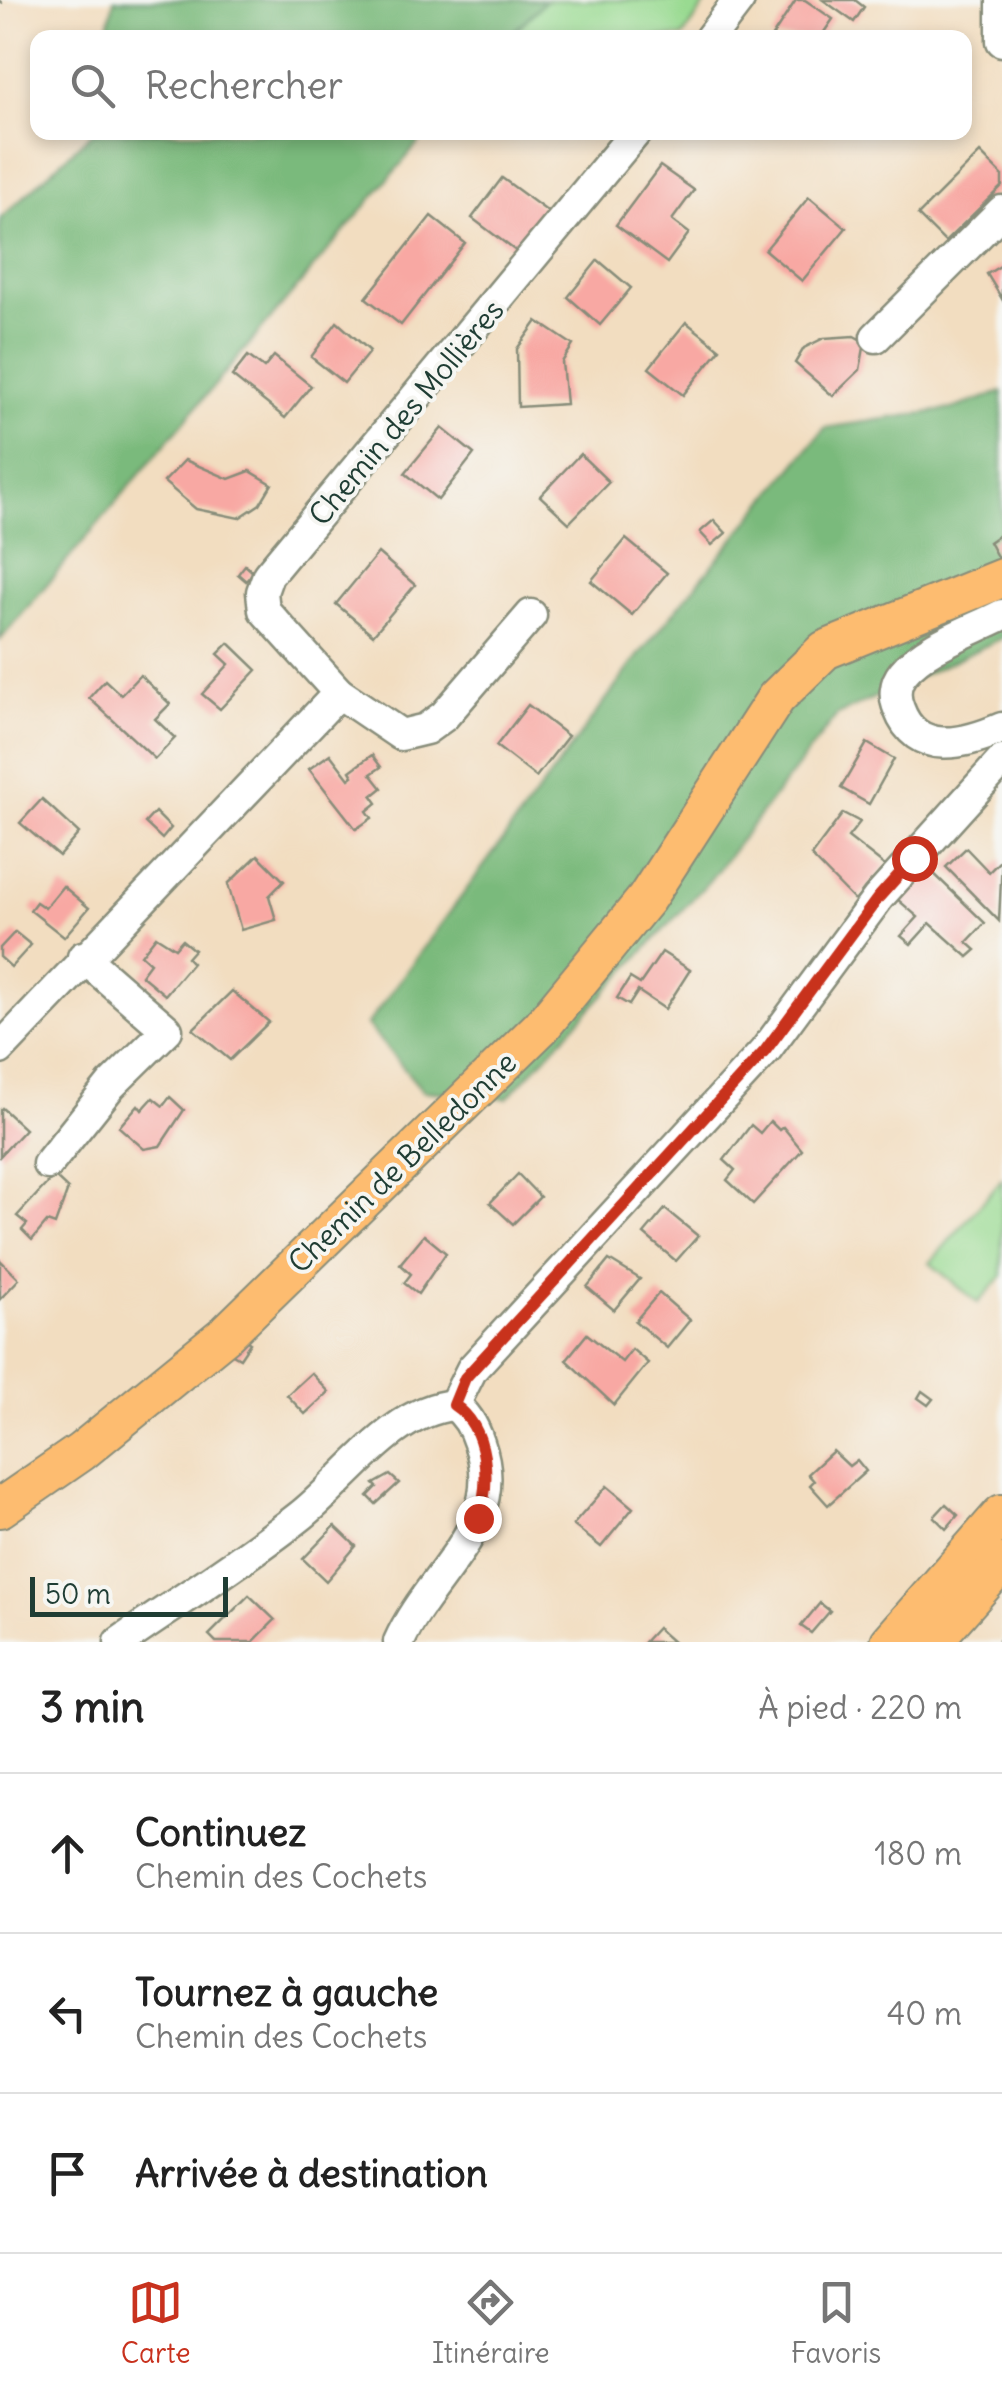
<!DOCTYPE html>
<html lang="fr">
<head>
<meta charset="utf-8">
<style>
  :root { --surface:#fff; --page:#f2f2f2; --text:#222; --muted:#767676; --line:#e0e0e0; --accent:#c8321e }
  body { margin:0; font-family:Delius,sans-serif; background:var(--page); color:var(--text) }
  .scale { position:absolute; left:30px; bottom:25px; width:198px; box-sizing:border-box; padding-left:10px; border:5px solid #1f3d34; border-top:0; font-size:28px; line-height:35px; white-space:nowrap; color:#1f3d34; -webkit-text-stroke:8px #f6f6f2; paint-order:stroke }
  .stop { position:absolute; width:30px; height:30px; margin:-22px; border:8px solid #c8321e; border-radius:50%; background:#fff }
  .stop.end { background:#c8321e; border-color:#fff; box-shadow:0 2px 10px #0008 }
  .list { margin:0; padding:0; list-style:none }
  h2 { display:flex; justify-content:space-between; align-items:center; height:130px; margin:0; padding:0 40px; font-size:42px }
  h2 small { font-size:32px; font-weight:400; color:var(--muted) }
  .list li { display:grid; grid-template-columns:65px 1fr auto; gap:30px; align-items:center; box-sizing:border-box; height:160px; padding:0 40px; border-top:2px solid var(--line) }
  .list b { display:block; font-size:38px; white-space:nowrap }
  .list p { margin:0; font-size:32px; white-space:nowrap; color:var(--muted) }
  .list em { font-size:32px; font-style:normal; color:var(--muted) }
  .icon { flex:none; width:55px; height:55px; fill:none; stroke:currentColor; stroke-width:2; stroke-linecap:round; stroke-linejoin:round }
  .map { position:relative; flex:none; width:1002px; height:1642px; overflow:hidden }
  .search { position:absolute; background:var(--surface); box-shadow:0 5px 15px #0003; left:30px; right:30px; top:30px; height:110px; display:flex; align-items:center; gap:25px; box-sizing:border-box; padding:0 35px; border-radius:20px; color:var(--muted); font-size:38px }
  .sheet { height:610px; background:var(--surface) }
  nav { display:flex; justify-content:space-around; align-items:center; box-sizing:border-box; height:140px; border-top:2px solid var(--line); background:var(--surface); font-size:28px; color:var(--muted) }
  nav a { display:grid; justify-items:center; gap:5px }
  nav .on { color:var(--accent) }
  .map>svg:first-child { display:block }
  .green { fill:#99da91; stroke:#5c8c62; stroke-width:2.5 }
  .forest { fill:#7aba7b; stroke:#4c7c58; stroke-width:2.5 }
  .building { fill:#f8a8a3 }
  .lines { fill:none; stroke-linecap:round; stroke-linejoin:round }
  .minor-casing { stroke:#888d7a; stroke-width:35 }
  .major-casing { stroke:#888d7a; stroke-width:42 }
  .path { stroke:#888d7a; stroke-width:5; stroke-dasharray:2.5 8; stroke-linecap:butt }
  .minor { stroke:#fff; stroke-width:30 }
  .major { stroke:#fdbc70; stroke-width:38 }
  .route { stroke:#c8321e; stroke-width:12 }
  .labels { text-anchor:middle; dominant-baseline:central; stroke-width:8; stroke-linejoin:round; paint-order:stroke }
  .street-label { font-size:30px; fill:#1f3d34; stroke:#f6f6f2 }
</style>
</head>
<body>
<div class="map">
<svg width="1002" height="1642" viewBox="0 0 1002 1642">
  <rect width="100%" height="100%" fill="#f6f6f2"/>
  <filter id="ink" filterUnits="userSpaceOnUse"><feTurbulence type="fractalNoise" baseFrequency=".01" numOctaves="2"/><feDisplacementMap in="SourceGraphic" scale="20" xChannelSelector="R" yChannelSelector="G"/><feConvolveMatrix kernelMatrix="1 2 1 2 8 2 1 2 1" color-interpolation-filters="sRGB"/></filter>
  <filter id="wash" filterUnits="userSpaceOnUse"><feTurbulence type="fractalNoise" baseFrequency=".0048" numOctaves="4" result="noise"/><feDisplacementMap in="SourceGraphic" scale="40" xChannelSelector="R" yChannelSelector="G"/><feGaussianBlur stdDeviation="2.25" result="paint"/><feColorMatrix in="noise" values="0 0 0 0 0 0 0 0 0 0 0 0 0 0 0 0 0 1.4 0 .05"/><feComposite in="paint" operator="in"/></filter>
  <g filter="url(#wash)">
    <rect width="100%" height="100%" fill="#f2ddc0"/>
    <!-- green -->
    <g class="green">
      <polygon points="546,0 708,0 683,37 508,38"/>
      <polygon points="1002,1179 1002,1276 978,1303 930,1263"/>
    </g>
    <!-- forest -->
    <g class="forest">
      <polygon points="114,0 546,0 508,37 106,37"/>
      <polygon points="93,132 427,133 0,640 0,219"/>
      <polygon points="1002,392 1002,638 837,715 709,881 507,1098 423,1091 367,1025 639,655 825,428 952,409"/>
    </g>
    <g id="blocks">
      <!-- building -->
      <g class="building">
        <polygon points="796,0 805,0 833,19 820,38 771,38"/>
        <polygon points="823,0 855,0 864,7 854,22"/>
        <polygon points="980,153 1002,175 1002,186 945,242 918,215"/>
        <polygon points="660,166 694,190 672,220 689,233 667,263 616,225"/>
        <polygon points="502,178 551,214 521,255 472,218"/>
        <polygon points="809,197 846,228 802,281 765,250"/>
        <polygon points="431,216 465,243 401,325 366,298"/>
        <polygon points="598,260 631,288 600,325 568,297"/>
        <polygon points="1002,265 1002,299 987,274"/>
        <polygon points="537,321 573,345 562,362 566,404 518,407 517,349"/>
        <polygon points="337,322 370,351 344,383 311,357"/>
        <polygon points="686,322 720,349 683,395 649,368"/>
        <polygon points="854,336 865,342 860,370 833,396 795,363 804,348 824,338"/>
        <polygon points="248,356 264,368 274,356 311,386 285,418 232,376"/>
        <polygon points="442,428 474,454 438,500 405,473"/>
        <polygon points="580,454 609,482 569,523 540,496"/>
        <polygon points="185,460 229,479 250,471 272,484 260,504 239,518 196,509 164,482"/>
        <polygon points="714,520 726,533 712,545 700,532"/>
        <polygon points="1002,533 1002,566 989,542"/>
        <polygon points="626,539 667,573 632,615 591,581"/>
        <polygon points="378,553 415,585 373,635 336,604"/>
        <polygon points="245,565 253,572 246,581 238,574"/>
        <polygon points="229,643 257,670 220,709 202,694 229,664 218,654"/>
        <polygon points="140,675 170,704 155,719 175,738 155,759 89,698 105,680 121,695"/>
        <polygon points="528,705 568,736 536,777 496,746"/>
        <polygon points="867,743 894,759 869,804 841,788"/>
        <polygon points="330,754 349,779 353,776 350,771 372,755 381,767 371,774 382,788 372,796 377,803 367,811 372,818 356,829 309,769"/>
        <polygon points="42,799 79,833 59,856 20,823"/>
        <polygon points="155,812 171,828 162,839 145,823"/>
        <polygon points="843,813 860,822 848,837 885,866 855,901 811,856"/>
        <polygon points="966,848 989,872 1002,859 999,921 946,867"/>
        <polygon points="258,855 284,881 269,896 276,920 241,930 228,884"/>
        <polygon points="927,867 985,923 967,942 976,950 968,957 930,923 911,944 901,936 918,917 897,899"/>
        <polygon points="63,886 89,908 64,937 30,910 36,902 45,908"/>
        <polygon points="15,932 31,945 11,967 0,957 0,948"/>
        <polygon points="156,936 175,948 182,940 194,950 187,958 192,963 165,995 141,975 150,963 141,955"/>
        <polygon points="662,952 690,970 665,1009 638,991 629,1005 617,998 630,978 640,984"/>
        <polygon points="232,991 269,1022 230,1060 193,1029"/>
        <polygon points="170,1097 184,1110 160,1146 144,1149 119,1127 138,1105 142,1110 153,1098 163,1106"/>
        <polygon points="2,1108 25,1129 0,1156 0,1110"/>
        <polygon points="770,1121 779,1130 783,1127 802,1150 753,1204 727,1180 735,1170 724,1160 751,1125 760,1133"/>
        <polygon points="518,1174 540,1197 513,1224 490,1203"/>
        <polygon points="54,1176 68,1189 55,1225 47,1222 32,1240 22,1230 27,1224 17,1216"/>
        <polygon points="665,1209 698,1236 676,1261 644,1234"/>
        <polygon points="424,1235 446,1253 418,1294 404,1283 411,1274 400,1264"/>
        <polygon points="0,1260 19,1279 0,1299"/>
        <polygon points="609,1260 640,1279 614,1310 587,1287"/>
        <polygon points="659,1293 690,1320 667,1348 635,1321"/>
        <polygon points="587,1334 622,1362 632,1349 648,1363 614,1405 566,1360"/>
        <polygon points="241,1337 250,1343 240,1358 231,1353"/>
        <polygon points="311,1373 329,1392 305,1414 287,1395"/>
        <polygon points="922,1391 933,1399 928,1405 918,1398"/>
        <polygon points="833,1451 849,1466 857,1460 866,1471 828,1505 810,1485 814,1481 808,1474"/>
        <polygon points="390,1475 399,1483 376,1504 368,1496 377,1487 374,1484"/>
        <polygon points="607,1486 633,1508 601,1547 573,1525"/>
        <polygon points="946,1504 958,1515 946,1529 934,1517"/>
        <polygon points="335,1526 356,1546 326,1581 303,1559"/>
        <polygon points="249,1595 275,1620 253,1642 216,1642 209,1635"/>
        <polygon points="820,1603 830,1611 811,1633 801,1626"/>
        <polygon points="657,1628 673,1642 644,1642"/>
      </g>
    </g>
  </g>
  <g filter="url(#ink)">
    <use href="#blocks" fill-opacity="0" stroke="#888d7a" stroke-width="2.5"/>
    <g class="lines">
      <!-- minor casing -->
      <g class="minor-casing">
        <g id="minor">
          <polyline points="1002,0 1002,41"/>
          <polyline points="710,38 739,0"/>
          <polyline points="876,337 1002,211"/>
          <path d="M 1002,615 C 971,631 925,646 903,673 C 894,684 894,697 899,709 C 916,756 963,745 1002,728"/>
          <polyline points="339,693 401,735 426,729 444,716 531,615"/>
          <polyline points="0,1049 339,693 264,610 262,592 268,575 636,132"/>
          <polyline points="48,1164 111,1085 167,1030 83,957"/>
          <polyline points="454,1405 472,1369 765,1051 878,898 1002,761"/>
          <path d="M 120,1642 C 179,1601 242,1562 299,1517 C 346,1481 390,1411 454,1405"/>
          <path d="M 399,1642 C 428,1575 509,1525 479,1443 C 474,1427 467,1414 454,1405"/>
        </g>
      </g>
      <!-- major casing -->
      <g class="major-casing">
        <g id="major">
          <polyline points="0,1508 81,1452 227,1333 541,1027 646,899 776,698 825,650 1002,578"/>
          <polyline points="890,1642 1002,1514"/>
          <polyline points="932,1642 1002,1563"/>
        </g>
      </g>
      <!-- path -->
      <g class="path">
        <polyline points="0,3 3,0"/>
        <polyline points="999,1642 1002,1639"/>
      </g>
      <!-- minor -->
      <use href="#minor" class="minor"/>
      <!-- major -->
      <use href="#major" class="major"/>
    </g>
  </g>
  <g class="lines" filter="url(#ink)">
    <!-- route -->
    <path class="route" d="M 478,1518 C 491,1483 489,1428 454,1405 L 465,1378 L 765,1051 L 878,898 L 914,858"/>
  </g>
  <g class="labels">
    <!-- street labels -->
    <g class="street-label">
      <text transform="translate(406 412) rotate(-50)">Chemin des Mollières</text>
      <text transform="translate(402 1162) rotate(-44)">Chemin de Belledonne</text>
    </g>
  </g>
</svg>
<div class="scale">50 m</div>
<div class="stop" style="left:914px;top:858px"></div>
<div class="stop end" style="left:478px;top:1518px"></div>
<div class="search"><svg class="icon" aria-label="search" viewBox="0 0 24 24"><circle cx="10" cy="10" r="6"/><path d="M15 15l6 6"/></svg>Rechercher</div>
</div>
<section class="sheet">
<h2>3 min<small>À pied · 220 m</small></h2>
<ul class="list">
<li><svg class="icon" aria-label="ahead" viewBox="0 0 24 24"><path d="M12 20V5M6 11l6-6 6 6"/></svg><div><b>Continuez</b><p>Chemin des Cochets</p></div><em>180 m</em></li>
<li><svg class="icon" aria-label="left" viewBox="0 0 24 24"><path d="M17 20v-9H6M10 6l-5 5 5 5"/></svg><div><b>Tournez à gauche</b><p>Chemin des Cochets</p></div><em>40 m</em></li>
<li><svg class="icon" aria-label="arrive" viewBox="0 0 24 24"><path d="M6 21V4h12l-3 4 3 4H6"/></svg><div><b>Arrivée à destination</b></div></li>
</ul>
</section>
<nav>
<a class="on"><svg class="icon" aria-label="map" viewBox="0 0 24 24"><path d="M3 6l6-2 6 2 6-2v14l-6 2-6-2-6 2zM9 4v14M15 6v14"/></svg>Carte</a>
<a><svg class="icon" aria-label="directions" viewBox="0 0 24 24"><path d="M12 3l9 9-9 9-9-9zM9 14v-3h6M13 9l2 2-2 2"/></svg>Itinéraire</a>
<a><svg class="icon" aria-label="saved" viewBox="0 0 24 24"><path d="M7 4h10v16l-5-4-5 4z"/></svg>Favoris</a>
</nav>
</body>
</html>
